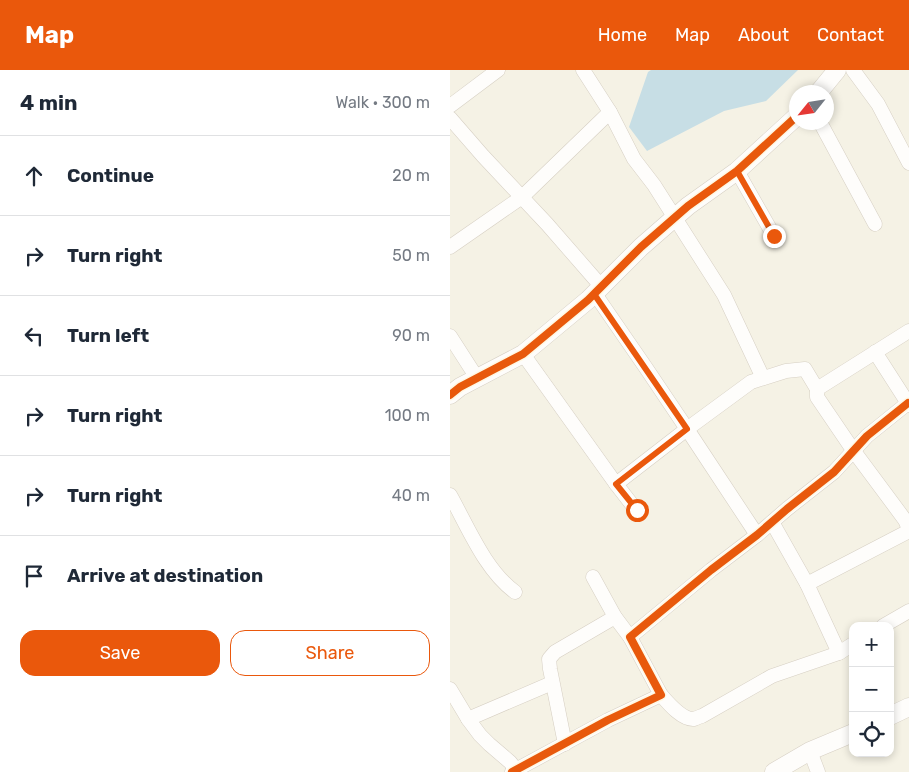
<!DOCTYPE html>
<html lang="en">
<head>
<meta charset="utf-8">
<style>
  :root { --surface:#fff; --page:#f6f6f7; --text:#1f2937; --muted:#747a83; --line:#e0e1e3; --accent:#ea580c }
  body { margin:0; font-family:Rubik,sans-serif; background:var(--page); color:var(--text) }
  .controls { position:absolute; right:15px; bottom:15px; display:grid; overflow:hidden; border-radius:10px; box-shadow:0 2px 8px #0003 }
  .controls button { width:45px; height:45px; display:grid; place-items:center; padding:0; border:0; border-bottom:1px solid var(--line); background:var(--surface); color:var(--text); font:25px sans-serif }
  .compass { position:absolute; left:339px; top:15px; width:45px; height:45px; border-radius:50%; background:var(--surface); box-shadow:0 2px 8px #0003; rotate:240deg }
  .stop { position:absolute; width:15px; height:15px; margin:-11px; border:4px solid #ea580c; border-radius:50%; background:#fff }
  .stop.end { background:#ea580c; border-color:#fff; box-shadow:0 1px 5px #0008 }
  .list { margin:0; padding:0; list-style:none }
  h2 { display:flex; justify-content:space-between; align-items:center; height:65px; margin:0; padding:0 20px; font-size:21px }
  h2 small { font-size:16px; font-weight:400; color:var(--muted) }
  .list li { display:grid; grid-template-columns:32px 1fr auto; gap:15px; align-items:center; box-sizing:border-box; height:80px; padding:0 20px; border-top:1px solid var(--line) }
  .list b { display:block; font-size:19px; white-space:nowrap }
  .list em { font-size:16px; font-style:normal; color:var(--muted) }
  .actions { display:flex; gap:10px; padding:15px 20px }
  .actions a { flex:1; padding:11px 0; border:1px solid var(--accent); border-radius:15px; text-align:center; font-size:18px; color:var(--accent) }
  .actions .main { background:var(--accent); color:#fff }
  .icon { flex:none; width:28px; height:28px; fill:none; stroke:currentColor; stroke-width:2; stroke-linecap:round; stroke-linejoin:round }
  .map { position:relative; flex:none; width:459px; height:702px; overflow:hidden }
  header { display:flex; align-items:center; gap:30px; box-sizing:border-box; height:70px; padding:0 25px; background:var(--accent); color:#fff }
  header strong { font-size:24px }
  nav { display:flex; gap:28px; margin-inline-start:auto; font-size:18px }
  main { display:flex }
  aside { flex:1; background:var(--surface) }
  .map>svg:first-child { display:block }
  .water { fill:#c7dee5 }
  .lines { fill:none; stroke-linecap:round; stroke-linejoin:round }
  .minor-casing { stroke:#d6cfc3; stroke-width:15 }
  .tertiary-casing { stroke:#d6cfc3; stroke-width:19 }
  .minor { stroke:#fefdfb; stroke-width:14 }
  .tertiary { stroke:#fefdfb; stroke-width:18 }
  .cycleway-casing { stroke:#fff8e4; stroke-width:11 }
  .cycleway { stroke:#e8590c; stroke-width:8 }
  .route { stroke:#ea580c; stroke-width:6 }
</style>
</head>
<body>
<header>
<strong>Map</strong>
<nav><a>Home</a><a>Map</a><a>About</a><a>Contact</a></nav>
</header>
<main>
<aside>
<h2>4 min<small>Walk · 300 m</small></h2>
<ul class="list">
<li><svg class="icon" aria-label="ahead" viewBox="0 0 24 24"><path d="M12 20V5M6 11l6-6 6 6"/></svg><div><b>Continue</b></div><em>20 m</em></li>
<li><svg class="icon" aria-label="right" viewBox="0 0 24 24"><path d="M7 20v-9h11M14 6l5 5-5 5"/></svg><div><b>Turn right</b></div><em>50 m</em></li>
<li><svg class="icon" aria-label="left" viewBox="0 0 24 24"><path d="M17 20v-9H6M10 6l-5 5 5 5"/></svg><div><b>Turn left</b></div><em>90 m</em></li>
<li><svg class="icon" aria-label="right" viewBox="0 0 24 24"><path d="M7 20v-9h11M14 6l5 5-5 5"/></svg><div><b>Turn right</b></div><em>100 m</em></li>
<li><svg class="icon" aria-label="right" viewBox="0 0 24 24"><path d="M7 20v-9h11M14 6l5 5-5 5"/></svg><div><b>Turn right</b></div><em>40 m</em></li>
<li><svg class="icon" aria-label="arrive" viewBox="0 0 24 24"><path d="M6 21V4h12l-3 4 3 4H6"/></svg><div><b>Arrive at destination</b></div></li>
</ul>
<div class="actions"><a class="main">Save</a><a>Share</a></div>
</aside>
<div class="map">
<svg width="459" height="702" viewBox="0 0 459 702">
  <rect width="100%" height="100%" fill="#f5f2e5"/>
  <!-- water -->
  <polygon class="water" points="201,0 348,0 316,31 274,41 197,81 179,57 198,2"/>
  <g class="lines">
    <!-- minor casing -->
    <g class="minor-casing">
      <g id="minor">
        <polyline points="133,0 160,42 184,89 204,115 274,225 313,308"/>
        <polyline points="403,0 428,34 459,93"/>
        <polyline points="0,36 48,0"/>
        <polyline points="0,48 33,86 97,154 151,216"/>
        <polyline points="370,52 425,154"/>
        <polyline points="287,101 324,166"/>
        <polyline points="0,177 72,127 160,42"/>
        <polyline points="145,224 196,298 237,359 301,312 336,301 355,299 367,319"/>
        <polyline points="459,261 367,319 367,327 403,380 455,450 459,459"/>
        <polyline points="0,266 27,308"/>
        <polyline points="425,282 459,335"/>
        <polyline points="73,284 166,414 187,441"/>
        <polyline points="166,414 237,359 307,465"/>
        <path d="M 0,425 C 18,457 35,500 65,522"/>
        <polyline points="322,452 357,514 389,583"/>
        <polyline points="143,507 165,547 180,567"/>
        <polyline points="357,514 459,461"/>
        <polyline points="433,556 459,541"/>
        <polyline points="0,619 18,649 30,665 39,674 60,692 68,702"/>
        <path d="M 211,625 C 218,633 232,650 244,649 C 246,648 249,647 252,646 L 322,606 L 389,583 L 403,574"/>
        <polyline points="18,649 102,613"/>
        <polyline points="115,674 100,599 99,589 105,582 165,547"/>
        <polyline points="360,681 368,702"/>
        <polyline points="62,702 158,650 211,625 180,567 261,500 307,465 337,439 384,402 417,366 458,333"/>
      </g>
    </g>
    <!-- tertiary casing -->
    <g class="tertiary-casing">
      <g id="tertiary">
        <polyline points="369,22 387,0"/>
        <polyline points="0,325 10,317 73,284 138,230 191,177 238,136 287,101 347,46"/>
        <polyline points="440,646 459,637"/>
        <polyline points="324,702 360,681 403,663"/>
      </g>
    </g>
    <!-- minor -->
    <use href="#minor" class="minor"/>
    <!-- tertiary -->
    <use href="#tertiary" class="tertiary"/>
    <!-- cycleway casing -->
    <g class="cycleway-casing">
      <g id="cycleway">
        <polyline points="0,325 10,317 73,284 138,230 191,177 238,136 287,101 347,46"/>
        <polyline points="62,702 158,650 211,625 180,567 261,500 307,465 337,439 384,402 417,366 458,333"/>
      </g>
    </g>
    <!-- cycleway -->
    <use href="#cycleway" class="cycleway"/>
  </g>
  <g class="lines">
    <!-- route -->
    <polyline class="route" points="187,440 166,414 237,359 144,224 191,177 238,136 287,101 324,166"/>
  </g>
</svg>
<div class="controls">
<button>+</button>
<button>−</button>
<button><svg class="icon" aria-label="locate" viewBox="0 0 24 24"><circle cx="12" cy="12" r="6"/><path d="M12 2v4M12 18v4M2 12h4M18 12h4"/></svg></button>
</div>
<svg class="compass" viewBox="-18 -18 36 36"><path d="M0-13l5 13h-10z" fill="#e53935"/><path d="M0 13l5-13h-10z" fill="#747a83"/></svg>
<div class="stop" style="left:187px;top:440px"></div>
<div class="stop end" style="left:324px;top:166px"></div>
</div>
</main>
</body>
</html>
